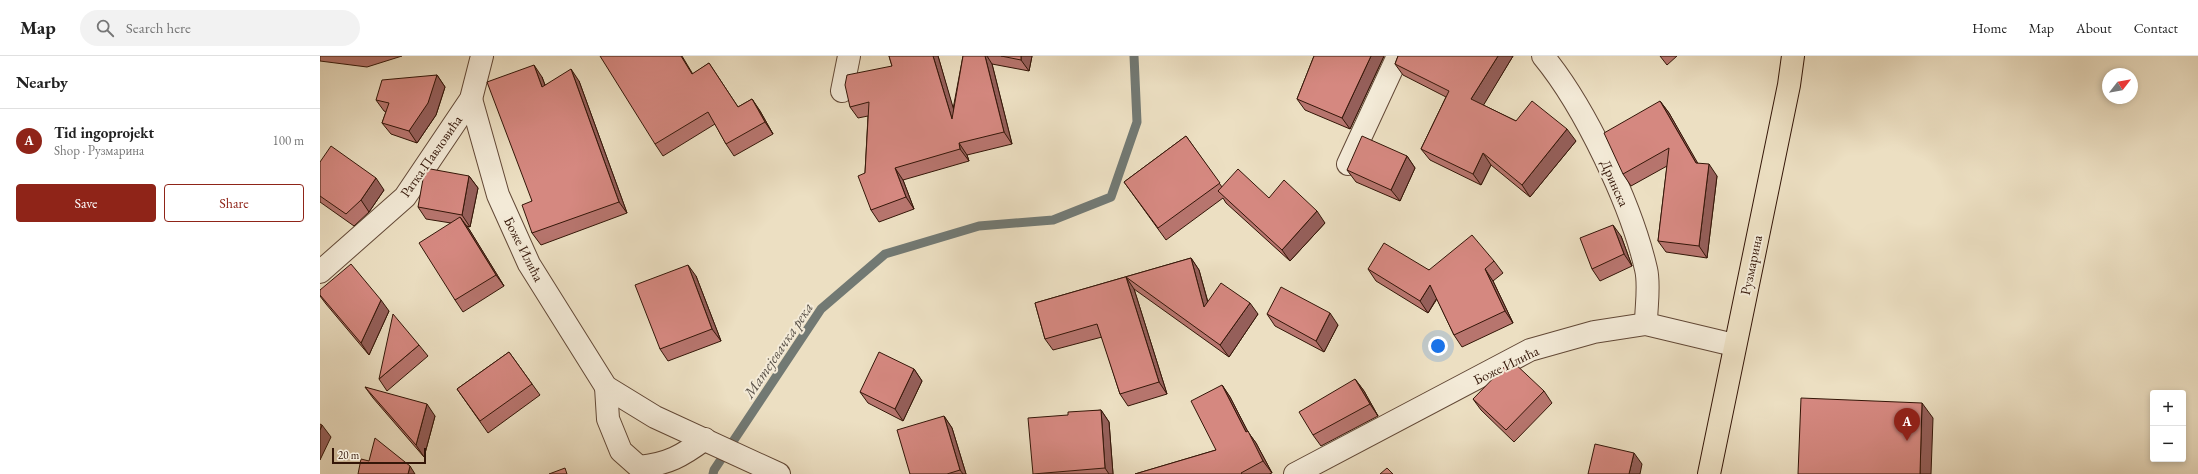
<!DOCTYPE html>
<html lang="en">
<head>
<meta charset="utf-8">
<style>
  :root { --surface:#fff; --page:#f2f2f2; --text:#222; --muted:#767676; --line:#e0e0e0; --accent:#8f2418 }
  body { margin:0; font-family:"EB Garamond",serif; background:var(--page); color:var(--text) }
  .controls { position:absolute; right:12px; bottom:12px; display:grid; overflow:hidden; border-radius:4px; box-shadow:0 2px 6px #0003 }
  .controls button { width:36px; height:36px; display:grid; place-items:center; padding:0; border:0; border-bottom:1px solid var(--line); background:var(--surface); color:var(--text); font:20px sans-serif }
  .compass { position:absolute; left:1782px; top:12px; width:36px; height:36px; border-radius:50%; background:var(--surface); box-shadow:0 2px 6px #0003; rotate:59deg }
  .scale { position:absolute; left:12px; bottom:10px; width:94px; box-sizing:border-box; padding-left:4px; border:2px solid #341608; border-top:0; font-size:11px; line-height:14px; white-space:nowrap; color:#341608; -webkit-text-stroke:3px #f3ead7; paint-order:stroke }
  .you { position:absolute; left:1118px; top:290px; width:14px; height:14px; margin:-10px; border:3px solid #fff; border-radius:50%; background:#1a73e8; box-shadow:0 0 0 6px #1a73e833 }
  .badge { display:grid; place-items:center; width:26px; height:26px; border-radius:50%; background:var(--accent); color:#fff; font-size:13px; font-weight:700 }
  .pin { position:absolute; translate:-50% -33px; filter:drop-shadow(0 1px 2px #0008) }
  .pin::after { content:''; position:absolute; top:21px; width:14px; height:12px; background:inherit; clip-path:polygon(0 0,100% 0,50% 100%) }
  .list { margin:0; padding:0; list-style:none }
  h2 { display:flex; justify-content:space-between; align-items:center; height:52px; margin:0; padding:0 16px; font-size:17px }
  h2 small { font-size:13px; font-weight:400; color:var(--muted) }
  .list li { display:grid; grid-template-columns:26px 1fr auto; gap:12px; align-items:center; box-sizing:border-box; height:64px; padding:0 16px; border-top:1px solid var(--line) }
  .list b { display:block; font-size:15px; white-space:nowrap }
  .list p { margin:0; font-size:13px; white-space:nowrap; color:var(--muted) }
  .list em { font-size:13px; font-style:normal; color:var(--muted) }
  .actions { display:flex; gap:8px; padding:12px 16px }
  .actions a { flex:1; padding:9px 0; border:1px solid var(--accent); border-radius:4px; text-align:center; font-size:14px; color:var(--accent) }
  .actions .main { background:var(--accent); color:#fff }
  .icon { flex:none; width:22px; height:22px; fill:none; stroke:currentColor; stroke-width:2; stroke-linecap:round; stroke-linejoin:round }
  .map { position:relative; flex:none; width:1878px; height:418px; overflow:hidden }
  header { display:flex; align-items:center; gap:24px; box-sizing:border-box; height:56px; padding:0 20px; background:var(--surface); border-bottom:1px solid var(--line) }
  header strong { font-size:19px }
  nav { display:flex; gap:22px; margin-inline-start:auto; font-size:14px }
  .search { width:280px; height:36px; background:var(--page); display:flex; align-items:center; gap:10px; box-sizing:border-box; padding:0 14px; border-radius:22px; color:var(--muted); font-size:15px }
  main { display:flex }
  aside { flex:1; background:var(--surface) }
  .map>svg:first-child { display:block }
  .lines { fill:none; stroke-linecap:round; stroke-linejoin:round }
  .stream { stroke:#727973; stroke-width:9 }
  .minor-casing { stroke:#624836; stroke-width:24 }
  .major-casing { stroke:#341608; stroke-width:24 }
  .minor { stroke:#f3ead7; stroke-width:22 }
  .major { stroke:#ecdfc2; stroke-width:22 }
  .wall { fill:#b7756e; stroke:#341608 }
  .shaded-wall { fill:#955f5a; stroke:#341608 }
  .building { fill:#d58880; stroke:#341608 }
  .labels { text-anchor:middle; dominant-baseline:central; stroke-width:4; stroke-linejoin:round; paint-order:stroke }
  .street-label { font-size:14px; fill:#341608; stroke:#f3ead7 }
  .water-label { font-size:15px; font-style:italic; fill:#585047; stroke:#f3ead7 }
</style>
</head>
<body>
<header>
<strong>Map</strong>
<div class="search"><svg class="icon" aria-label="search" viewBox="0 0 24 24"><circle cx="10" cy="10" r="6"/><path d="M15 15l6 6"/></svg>Search here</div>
<nav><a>Home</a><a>Map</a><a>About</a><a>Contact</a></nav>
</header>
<main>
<aside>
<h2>Nearby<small></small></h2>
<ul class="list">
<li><span class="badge">A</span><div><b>Tid ingoprojekt</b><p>Shop · Рузмарина</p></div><em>100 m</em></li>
</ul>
<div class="actions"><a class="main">Save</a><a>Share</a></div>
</aside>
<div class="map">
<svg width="1878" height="418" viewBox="0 0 1878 418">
  <rect width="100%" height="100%" fill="#ecdfc2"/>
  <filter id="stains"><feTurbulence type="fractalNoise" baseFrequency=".005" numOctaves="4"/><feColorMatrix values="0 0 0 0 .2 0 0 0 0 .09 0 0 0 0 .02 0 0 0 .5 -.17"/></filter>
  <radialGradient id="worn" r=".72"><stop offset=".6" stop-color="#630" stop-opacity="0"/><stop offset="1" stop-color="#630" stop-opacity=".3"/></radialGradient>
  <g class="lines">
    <!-- stream -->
    <polyline class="stream" points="393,418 394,414 501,253 565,198 659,170 733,164 791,141 817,66 814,0"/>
    <!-- minor casing -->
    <g class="minor-casing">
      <g id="minor">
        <path d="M 1223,0 C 1265,51 1311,148 1326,213 C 1330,229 1326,251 1326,268"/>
        <polyline points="522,35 529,0"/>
        <polyline points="151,43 178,139 209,208 286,331 335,361 459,418"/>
        <polyline points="1028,108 1078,0"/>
        <polyline points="0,216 85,141 151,43 162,0"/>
        <path d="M 286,331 L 288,363 L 301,395 L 319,411 C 348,408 362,400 385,383"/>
        <polyline points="975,418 1210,294 1274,276 1326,268 1414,289"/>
      </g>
    </g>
    <!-- major casing -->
    <g class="major-casing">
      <polyline id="major" points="1389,418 1469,29 1473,0"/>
    </g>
    <!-- minor -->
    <use href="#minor" class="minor"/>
    <!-- major -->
    <use href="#major" class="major"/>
  </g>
  <!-- wall -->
  <g class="wall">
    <polygon points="0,0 82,0 47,11 0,5"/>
    <polygon points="569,0 618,0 633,53 643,0 712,0 709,15 672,8 692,88 647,99 649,105 583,124 594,153 559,166 551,154 545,117 548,60 538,62 530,51 572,10"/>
    <polygon points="994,0 1064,0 1030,73 985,54 977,43"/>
    <polygon points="1078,0 1193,0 1163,49 1196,65 1256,85 1210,141 1171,109 1161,129 1110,104 1101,93 1126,41 1083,19 1075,8"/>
    <polygon points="1340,0 1357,0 1347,9"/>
    <polygon points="389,7 418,51 432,43 440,55 453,78 414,100 406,88 395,68 343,100 335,88 373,18"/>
    <polygon points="117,19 125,31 116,59 97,87 71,78 62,67 66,56 64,55 56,44"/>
    <polygon points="222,21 225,29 259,25 307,157 221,189 212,177 212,145"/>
    <polygon points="1340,45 1349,57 1377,107 1397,120 1387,202 1346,196 1338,185 1347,110 1311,130 1303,118"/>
    <polygon points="866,80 902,131 949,142 1005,167 970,205 906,147 903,142 846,184 804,126"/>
    <polygon points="1087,100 1095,112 1080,145 1036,126 1027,114"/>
    <polygon points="0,106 64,134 49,156 34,170 0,146"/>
    <polygon points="149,120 158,132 150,171 147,170 184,230 143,256 135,244 131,167 106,163 98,151"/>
    <polygon points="1301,180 1312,210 1280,225 1272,213"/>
    <polygon points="871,202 879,214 888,246 938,258 909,301 814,233 847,338 808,350 800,338 782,281 733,294 725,283 715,247"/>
    <polygon points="1174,205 1183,217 1173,225 1193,267 1142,291 1134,279 1117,243 1108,257 1056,225 1048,213 1109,214"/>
    <polygon points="376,220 401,285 348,305 340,293"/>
    <polygon points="0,234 69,255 49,299 6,248 0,240"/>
    <polygon points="947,258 1018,269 1004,296 955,270"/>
    <polygon points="99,289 108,300 67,335 59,323"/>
    <polygon points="189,296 220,339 168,377 137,333"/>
    <polygon points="594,313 602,325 583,365 548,347 540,336"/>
    <polygon points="1035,323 1044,335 1058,360 1001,390 993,379"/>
    <polygon points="902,329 910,341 928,376 936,387 952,417 949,418 815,418 896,394"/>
    <polygon points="45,331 115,360 104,401 53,342"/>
    <polygon points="1224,335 1232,347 1194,386 1161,354 1153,343"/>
    <polygon points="781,354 789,366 793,418 713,418 748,359"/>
    <polygon points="624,360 632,372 646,418 590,418"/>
  </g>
  <!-- shaded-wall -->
  <g class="shaded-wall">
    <polygon points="361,0 362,0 380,30 372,18"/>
    <polygon points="613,0 618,0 640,75 632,63"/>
    <polygon points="665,0 667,0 672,8 692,88 684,76"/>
    <polygon points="701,0 712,0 709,15 701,4"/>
    <polygon points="1051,0 1064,0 1030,73 1022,62"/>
    <polygon points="1178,0 1193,0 1160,55 1151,43"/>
    <polygon points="214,9 222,21 230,43 222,31"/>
    <polygon points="251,13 259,25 307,157 299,146"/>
    <polygon points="117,19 125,31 116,59 97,87 89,75"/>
    <polygon points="432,43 440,55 453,78 445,66"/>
    <polygon points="1340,45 1349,57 1384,118 1376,107"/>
    <polygon points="1247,73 1256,85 1210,141 1202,129"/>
    <polygon points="639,87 647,99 649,105 640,93"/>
    <polygon points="1163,97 1171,109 1161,129 1153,118"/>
    <polygon points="1087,100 1095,112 1080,145 1071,134"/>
    <polygon points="1389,108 1397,120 1387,202 1379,190"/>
    <polygon points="575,112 583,124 594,153 586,141"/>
    <polygon points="149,120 158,132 150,171 142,159"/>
    <polygon points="56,122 64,134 49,156 41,144"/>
    <polygon points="997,155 1005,167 970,205 962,194"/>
    <polygon points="140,161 149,173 184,230 176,219"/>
    <polygon points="1293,169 1301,180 1312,210 1304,198"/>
    <polygon points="871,202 879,214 892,262 884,251"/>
    <polygon points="368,209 376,220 401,285 392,273"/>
    <polygon points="1165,213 1173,225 1193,267 1185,255"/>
    <polygon points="806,221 814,233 847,338 839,326"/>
    <polygon points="1110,229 1118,240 1108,257 1100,245"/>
    <polygon points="61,244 69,255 49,299 41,287"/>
    <polygon points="930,247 938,258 909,301 900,289"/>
    <polygon points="1010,257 1018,269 1004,296 996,285"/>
    <polygon points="594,313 602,325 583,365 575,353"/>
    <polygon points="1035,323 1044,335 1058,360 1050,348"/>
    <polygon points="902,329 910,341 928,376 936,387 952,417 943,405 926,376"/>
    <polygon points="1602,347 1613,362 1611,418 1600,418"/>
    <polygon points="107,348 115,360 104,401 96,389"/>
    <polygon points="781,354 789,366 793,418 789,418 785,412"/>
    <polygon points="624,360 632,372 646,418 643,418 640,414"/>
    <polygon points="2,369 11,381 0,404 0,374"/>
    <polygon points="1314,397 1322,408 1320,418 1309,418"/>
    <polygon points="90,410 95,418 88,418"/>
  </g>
  <!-- building -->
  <g class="building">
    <polygon points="280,0 361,0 372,18 389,7 418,51 432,43 445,66 406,88 388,56 335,88"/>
    <polygon points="569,0 613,0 632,63 643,0 665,0 684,76 639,87 640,93 575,112 586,141 551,154 538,120 545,117 549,46 530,51 525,29 527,19 572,10"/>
    <polygon points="681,0 701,0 701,4"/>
    <polygon points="994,0 1051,0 1022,62 977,43"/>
    <polygon points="1078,0 1178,0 1151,43 1196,65 1212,45 1247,73 1202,129 1163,97 1153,118 1101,93 1129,35 1075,8"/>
    <polygon points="214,9 222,31 251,13 299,146 212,177 202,149 212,145 167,26"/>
    <polygon points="117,19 108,47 89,75 62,67 69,47 56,44 62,24"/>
    <polygon points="1340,45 1376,107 1389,108 1379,190 1338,185 1349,92 1303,118 1284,77"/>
    <polygon points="866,80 900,127 838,172 804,126"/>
    <polygon points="1042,80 1087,100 1071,134 1027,114"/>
    <polygon points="11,90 56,122 41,144 26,158 0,140 0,106"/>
    <polygon points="105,112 149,120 142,159 98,151"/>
    <polygon points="918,113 949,142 964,124 997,155 962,194 898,135"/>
    <polygon points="140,161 176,219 135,244 99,187"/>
    <polygon points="1293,169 1304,198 1272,213 1260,182"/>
    <polygon points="1152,179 1174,205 1165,213 1185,255 1134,279 1110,229 1100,245 1048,213 1064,187 1109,214"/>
    <polygon points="871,202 884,251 901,227 930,247 900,289 806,221 839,326 800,338 777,268 725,283 715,247"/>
    <polygon points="31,208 61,244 41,287 0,239 0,234"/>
    <polygon points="368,209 392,273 340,293 315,229"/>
    <polygon points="961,231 1010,257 996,285 947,258"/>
    <polygon points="73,258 99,289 59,323"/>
    <polygon points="189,296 212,328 160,365 137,333"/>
    <polygon points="559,296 594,313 575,353 540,336"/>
    <polygon points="1191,304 1224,335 1186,374 1153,343"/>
    <polygon points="1035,323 1050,348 993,379 979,356"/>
    <polygon points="902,329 926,376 928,375 943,405 921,417 922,418 815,418 896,394 871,345"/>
    <polygon points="45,331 107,348 96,389"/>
    <polygon points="1481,342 1602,347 1600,418 1478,418"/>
    <polygon points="781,354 785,412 713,418 708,362 748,359 748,356"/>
    <polygon points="624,360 640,414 627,418 590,418 577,374"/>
    <polygon points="0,368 2,369 0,374"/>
    <polygon points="55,382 90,410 88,418 38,418 41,403 49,405"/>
    <polygon points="1275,388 1314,397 1309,418 1268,418"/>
    <polygon points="245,412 247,418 229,418"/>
    <polygon points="1067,412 1073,418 1060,418"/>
  </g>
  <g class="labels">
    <!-- street labels -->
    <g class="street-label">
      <text transform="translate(111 100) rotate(-55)">Ратка Павловића</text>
      <text transform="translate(1295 127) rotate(66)">Дринска</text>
      <text transform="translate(204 193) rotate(63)">Боже Илића</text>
      <text transform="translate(1431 209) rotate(-78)">Рузмарина</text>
      <text transform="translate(1186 309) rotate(-26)">Боже Илића</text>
    </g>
    <!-- water labels -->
    <g class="water-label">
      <text transform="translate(458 294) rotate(-56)">Матејевачка река</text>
    </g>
  </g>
  <rect width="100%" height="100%" filter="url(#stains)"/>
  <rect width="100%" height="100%" fill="url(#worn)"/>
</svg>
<div class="controls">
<button>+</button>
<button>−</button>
</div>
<svg class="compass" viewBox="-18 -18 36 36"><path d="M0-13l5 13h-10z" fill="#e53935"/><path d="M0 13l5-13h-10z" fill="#767676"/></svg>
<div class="scale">20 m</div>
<div class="you"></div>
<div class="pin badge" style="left:1587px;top:385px">A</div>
</div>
</main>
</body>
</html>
